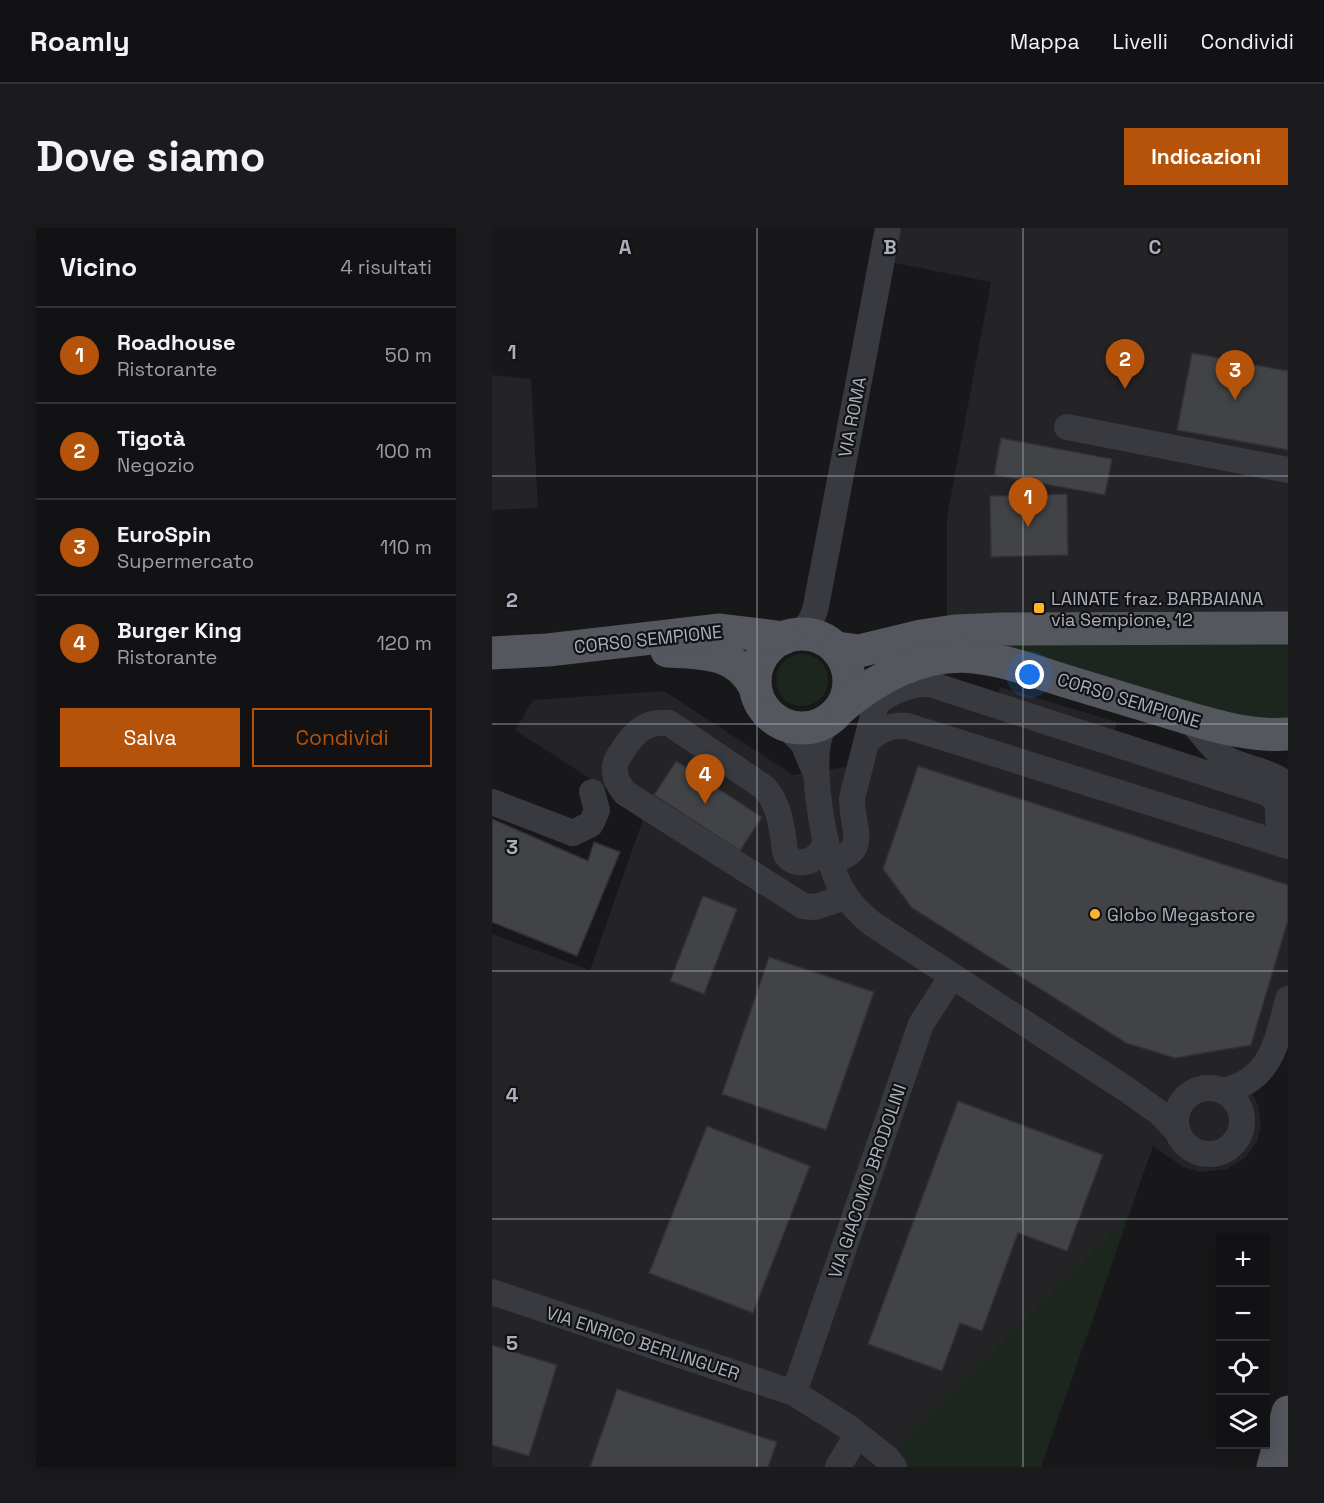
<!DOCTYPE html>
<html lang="it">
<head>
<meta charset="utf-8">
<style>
  :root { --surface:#121214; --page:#1b1b1d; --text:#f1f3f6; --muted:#9c9ea0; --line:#313234; --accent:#b45309 }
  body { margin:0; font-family:"Space Grotesk",sans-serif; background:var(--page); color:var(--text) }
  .controls { position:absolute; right:18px; bottom:18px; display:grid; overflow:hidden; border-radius:0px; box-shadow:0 3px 15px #0003 }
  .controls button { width:54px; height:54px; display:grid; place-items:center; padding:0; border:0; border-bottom:2px solid var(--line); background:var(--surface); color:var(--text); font:30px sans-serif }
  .you { position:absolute; left:538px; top:447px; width:21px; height:21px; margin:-15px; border:4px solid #fff; border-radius:50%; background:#1a73e8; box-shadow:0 0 0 9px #1a73e833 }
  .badge { display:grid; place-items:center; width:39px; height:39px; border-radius:50%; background:var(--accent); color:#fff; font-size:20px; font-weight:700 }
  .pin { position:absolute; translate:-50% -50px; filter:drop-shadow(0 2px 3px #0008) }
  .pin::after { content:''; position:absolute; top:32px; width:21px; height:18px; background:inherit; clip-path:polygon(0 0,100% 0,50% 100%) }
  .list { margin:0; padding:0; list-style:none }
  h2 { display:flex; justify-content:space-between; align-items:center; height:78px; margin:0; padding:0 24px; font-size:26px }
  h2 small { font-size:20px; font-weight:400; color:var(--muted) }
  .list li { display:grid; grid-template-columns:39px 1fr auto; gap:18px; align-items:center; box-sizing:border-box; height:96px; padding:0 24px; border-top:2px solid var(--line) }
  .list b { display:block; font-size:22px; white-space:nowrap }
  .list p { margin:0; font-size:20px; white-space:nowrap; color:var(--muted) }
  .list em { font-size:20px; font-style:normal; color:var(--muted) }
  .actions { display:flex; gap:12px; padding:18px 24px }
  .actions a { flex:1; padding:14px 0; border:2px solid var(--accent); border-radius:0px; text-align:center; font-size:21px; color:var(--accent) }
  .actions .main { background:var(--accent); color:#fff }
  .icon { flex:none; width:33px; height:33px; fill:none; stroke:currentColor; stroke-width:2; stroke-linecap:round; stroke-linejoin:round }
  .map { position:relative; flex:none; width:796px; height:1239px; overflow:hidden; border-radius:0px }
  header { display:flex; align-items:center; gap:36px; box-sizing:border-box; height:84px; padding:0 30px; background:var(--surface); border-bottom:2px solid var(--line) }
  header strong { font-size:28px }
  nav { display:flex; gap:33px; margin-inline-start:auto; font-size:21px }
  .intro { display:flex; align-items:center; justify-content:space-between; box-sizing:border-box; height:144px; padding:0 36px }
  h1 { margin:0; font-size:42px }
  .button { padding:15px 27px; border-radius:0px; background:var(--accent); color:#fff; font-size:21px; font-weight:700 }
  main { display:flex; gap:36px; padding:0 36px }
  aside { flex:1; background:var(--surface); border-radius:0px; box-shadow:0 3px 15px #0003 }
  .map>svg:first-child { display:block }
  .built { fill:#242427 }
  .green { fill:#1d261e }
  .building { fill:#424347; stroke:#323236; stroke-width:1.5 }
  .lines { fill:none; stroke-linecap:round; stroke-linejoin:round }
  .minor { stroke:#383a3f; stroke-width:26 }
  .major { stroke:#54575e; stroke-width:33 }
  .grid { fill:none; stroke:#a9afbb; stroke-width:1.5; stroke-opacity:0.55 }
  .poi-dot { fill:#fcb42d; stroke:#131315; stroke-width:2 }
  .labels { text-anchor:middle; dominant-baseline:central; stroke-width:4.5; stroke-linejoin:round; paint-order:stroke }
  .street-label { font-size:18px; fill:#a9afbb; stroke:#131315 }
  .poi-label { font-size:18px; fill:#a9afbb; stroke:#131315; text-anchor:start }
  .grid-label { font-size:20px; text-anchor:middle; font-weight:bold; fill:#a9afbb; stroke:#131315; stroke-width:4.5; stroke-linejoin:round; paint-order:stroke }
</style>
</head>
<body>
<header>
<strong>Roamly</strong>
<nav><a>Mappa</a><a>Livelli</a><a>Condividi</a></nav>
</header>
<div class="intro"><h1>Dove siamo</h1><a class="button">Indicazioni</a></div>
<main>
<aside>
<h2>Vicino<small>4 risultati</small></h2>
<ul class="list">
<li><span class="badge">1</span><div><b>Roadhouse</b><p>Ristorante</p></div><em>50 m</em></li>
<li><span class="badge">2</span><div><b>Tigotà</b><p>Negozio</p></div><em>100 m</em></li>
<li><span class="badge">3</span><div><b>EuroSpin</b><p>Supermercato</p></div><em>110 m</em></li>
<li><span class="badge">4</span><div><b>Burger King</b><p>Ristorante</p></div><em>120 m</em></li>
</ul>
<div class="actions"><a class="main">Salva</a><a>Condividi</a></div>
</aside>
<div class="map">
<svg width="796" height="1239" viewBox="0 0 796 1239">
  <rect width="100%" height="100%" fill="#18181a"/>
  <!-- built -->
  <g class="built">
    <polygon points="409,0 796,0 796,385 455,389 455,289 499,54 403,35"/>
    <polygon points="0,147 39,151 46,280 0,282"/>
    <polygon points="508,459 625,494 622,504 782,558 796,546 796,801 759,863 766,877 769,896 765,914 753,930 735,941 709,944 691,939 661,918 637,987 405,1222 418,1239 0,1239 0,706 98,742 153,586 23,502 41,472 172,463 301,547 354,539 373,484 383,469 505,468"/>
  </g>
  <!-- green -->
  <g class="green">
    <polygon points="515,410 796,414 796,495 755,493 517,420"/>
    <circle cx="310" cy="452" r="26"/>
    <polygon points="637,987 549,1239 418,1239 404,1222"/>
  </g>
  <!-- building -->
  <g class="building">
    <polygon points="700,125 796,143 796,222 685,202"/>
    <polygon points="509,210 620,231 613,267 502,247"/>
    <polygon points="575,266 576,327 499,329 498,268"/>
    <polygon points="184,533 270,589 248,623 162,567"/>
    <polygon points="426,538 796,657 796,692 759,817 683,830 634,815 420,680 391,641"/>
    <polygon points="0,591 96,633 102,614 128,624 85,728 0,694"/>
    <polygon points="211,668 245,681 212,766 178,753"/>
    <polygon points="277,729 382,764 334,902 230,866"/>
    <polygon points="466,873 611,927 575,1023 526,1005 490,1103 468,1095 450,1143 376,1116"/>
    <polygon points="215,898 318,938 261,1085 157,1045"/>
    <polygon points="0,1117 65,1137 37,1228 0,1217"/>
    <polygon points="125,1161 285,1214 276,1239 98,1239"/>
  </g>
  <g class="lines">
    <!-- minor -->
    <g class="minor">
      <polyline points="575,199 796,242"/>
      <path d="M 300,407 C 315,401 320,394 324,378 L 396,0"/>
      <path d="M 696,490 C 709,503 722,525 739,533 C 757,541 780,544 796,557"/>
      <path d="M 337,492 C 334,497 330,502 328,507 C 317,539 333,631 349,660 C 356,674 367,684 379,695 L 634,861 L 669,886 L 685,903"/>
      <polyline points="293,497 311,515 323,544"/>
      <path d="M 375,514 C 385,503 400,496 415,498 L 796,618"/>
      <polyline points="0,574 81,605 99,596 105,582 100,564"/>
      <path d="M 334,613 C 332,617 330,623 327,626 C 319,635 301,639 294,626 C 292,621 292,613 291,608 C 288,589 285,575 273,560 L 177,495 C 154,493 143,503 131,522 C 128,526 123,534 123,539 C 122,550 127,557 133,565 L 311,678 L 323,679 L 354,669"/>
      <path d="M 338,632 C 380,625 359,599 360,570 L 384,476 C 396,464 421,455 438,456 L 775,565 C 796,576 777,597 796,613"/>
      <circle cx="717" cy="893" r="33"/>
      <path d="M 731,863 C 780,852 785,813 796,771"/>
      <polyline points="0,1064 302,1165 356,1199 396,1231 402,1239"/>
      <polyline points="302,1165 429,796 460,748"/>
      <polyline points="346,1239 365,1207"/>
    </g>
    <!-- major -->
    <g class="major">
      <circle cx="310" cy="453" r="47"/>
      <polyline points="345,420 367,423 429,408 463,403 511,401 796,400"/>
      <path d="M 175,423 C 211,425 244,423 263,459"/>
      <polyline points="0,425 56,422 228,402 292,410"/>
      <path d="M 349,480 C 386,449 432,424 482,429 C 512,432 542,443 570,452 C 610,464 649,476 689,488 C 723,498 759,509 796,506"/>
      <polyline points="781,1239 796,1184"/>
    </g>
  </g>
  <!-- grid -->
  <path class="grid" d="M 265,0 L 265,1239M 531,0 L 531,1239M 0,248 L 796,248M 0,496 L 796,496M 0,743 L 796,743M 0,991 L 796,991"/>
  <!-- markers -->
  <g class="poi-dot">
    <rect x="541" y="374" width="12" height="12" rx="3"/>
    <circle cx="603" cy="686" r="6"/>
  </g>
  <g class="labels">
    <!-- street labels -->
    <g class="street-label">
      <text transform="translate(360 189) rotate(-79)">VIA ROMA</text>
      <text transform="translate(156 411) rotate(-6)">CORSO SEMPIONE</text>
      <text transform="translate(637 472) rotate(17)">CORSO SEMPIONE</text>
      <text transform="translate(375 953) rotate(-71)">VIA GIACOMO BRODOLINI</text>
      <text transform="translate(151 1115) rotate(18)">VIA ENRICO BERLINGUER</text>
    </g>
    <!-- poi labels -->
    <g class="poi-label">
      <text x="559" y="370">LAINATE fraz. BARBAIANA<tspan x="559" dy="21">via Sempione, 12</tspan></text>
      <text x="615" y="686">Globo Megastore</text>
    </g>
  </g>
  <g class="grid-label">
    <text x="133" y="26">A</text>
    <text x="398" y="26">B</text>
    <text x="663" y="26">C</text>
    <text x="20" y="131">1</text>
    <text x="20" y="379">2</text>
    <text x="20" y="626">3</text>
    <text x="20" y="874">4</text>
    <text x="20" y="1122">5</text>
  </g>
</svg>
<div class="controls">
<button>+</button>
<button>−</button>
<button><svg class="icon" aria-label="locate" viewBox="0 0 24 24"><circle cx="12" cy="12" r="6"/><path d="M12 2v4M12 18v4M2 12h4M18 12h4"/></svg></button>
<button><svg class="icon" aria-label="layers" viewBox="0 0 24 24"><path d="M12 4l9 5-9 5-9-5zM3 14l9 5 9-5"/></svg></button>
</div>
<div class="you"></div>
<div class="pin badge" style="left:536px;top:299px">1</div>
<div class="pin badge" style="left:633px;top:161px">2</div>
<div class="pin badge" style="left:743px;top:172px">3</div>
<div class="pin badge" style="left:213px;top:576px">4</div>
</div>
</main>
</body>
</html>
